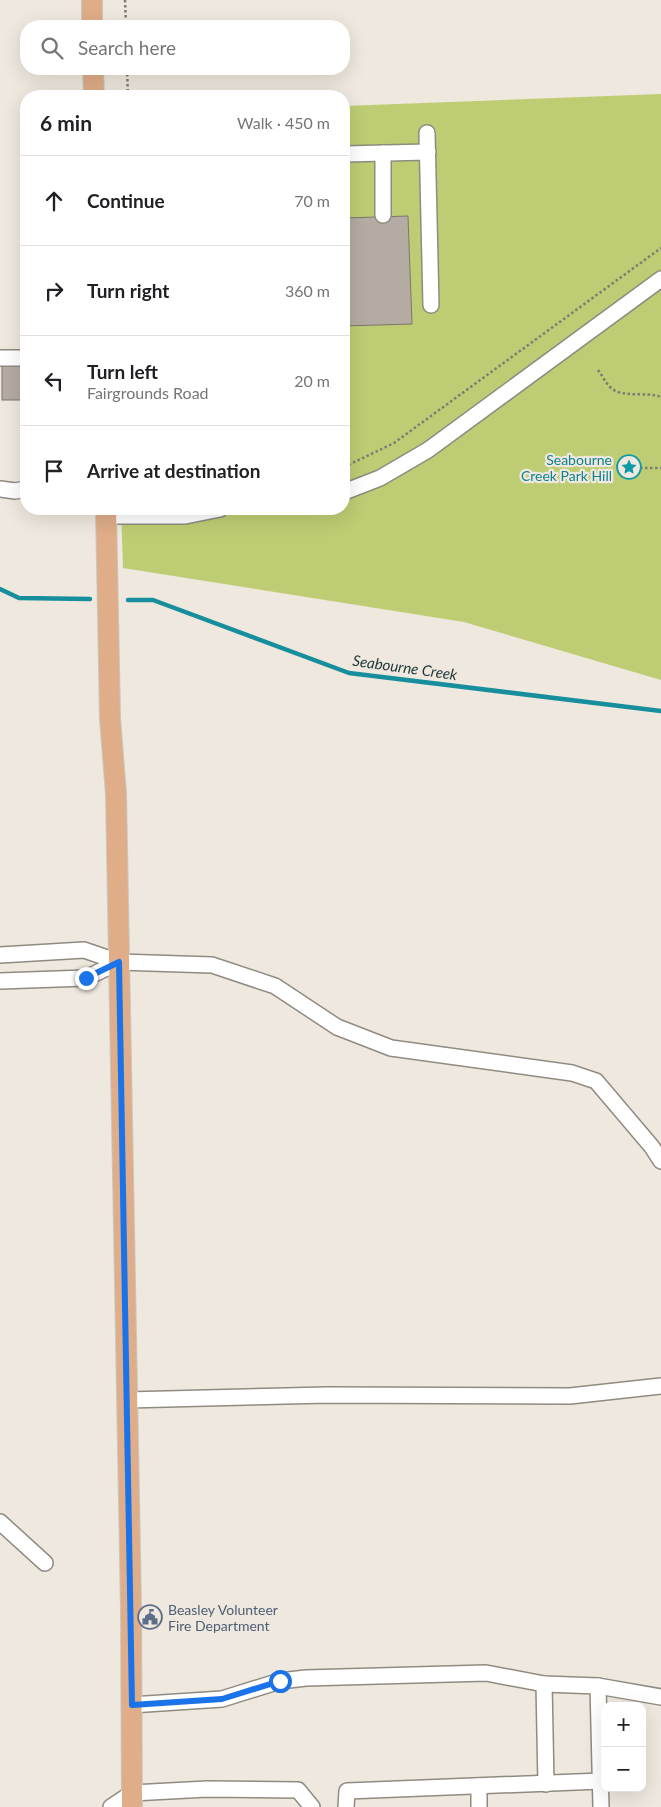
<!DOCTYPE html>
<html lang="en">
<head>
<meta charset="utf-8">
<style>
  :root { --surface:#fff; --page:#f6f6f6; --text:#202124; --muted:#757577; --line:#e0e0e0 }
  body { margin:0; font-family:Lato,sans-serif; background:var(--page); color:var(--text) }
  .controls { position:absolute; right:15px; bottom:15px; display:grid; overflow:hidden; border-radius:10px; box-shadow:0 5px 20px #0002 }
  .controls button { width:45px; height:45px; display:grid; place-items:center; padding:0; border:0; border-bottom:1px solid var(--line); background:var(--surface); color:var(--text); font:25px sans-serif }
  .stop { position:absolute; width:15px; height:15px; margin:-11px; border:4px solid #1a73e8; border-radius:50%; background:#fff }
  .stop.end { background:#1a73e8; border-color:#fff; box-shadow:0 1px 5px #0008 }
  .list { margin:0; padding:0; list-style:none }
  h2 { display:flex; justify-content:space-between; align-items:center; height:65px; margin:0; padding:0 20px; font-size:21px }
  h2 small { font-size:16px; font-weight:400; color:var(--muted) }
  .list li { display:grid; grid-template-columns:32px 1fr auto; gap:15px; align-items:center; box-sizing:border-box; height:90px; padding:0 20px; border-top:1px solid var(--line) }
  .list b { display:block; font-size:19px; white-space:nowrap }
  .list p { margin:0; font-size:16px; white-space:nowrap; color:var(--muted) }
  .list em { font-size:16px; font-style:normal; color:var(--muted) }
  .icon { flex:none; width:28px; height:28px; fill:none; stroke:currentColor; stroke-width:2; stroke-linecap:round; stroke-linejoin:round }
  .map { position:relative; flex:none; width:661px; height:1807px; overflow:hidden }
  .search { position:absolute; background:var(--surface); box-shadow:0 5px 20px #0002; left:20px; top:20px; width:330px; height:55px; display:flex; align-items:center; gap:12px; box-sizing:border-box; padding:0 18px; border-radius:20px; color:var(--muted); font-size:19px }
  .panel { position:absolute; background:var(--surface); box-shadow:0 5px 20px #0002; left:20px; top:90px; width:330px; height:425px; border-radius:20px }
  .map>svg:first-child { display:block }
  .green { fill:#becd73 }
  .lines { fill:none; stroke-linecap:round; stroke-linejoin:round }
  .stream { stroke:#178e9c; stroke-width:4.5 }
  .building { fill:#b4aba2; stroke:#7d766d }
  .minor-casing { stroke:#908b81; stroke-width:18 }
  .major-casing { stroke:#c7c7c6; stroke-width:22 }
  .path { stroke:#7e7a74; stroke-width:2.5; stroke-dasharray:2.5 2.5; stroke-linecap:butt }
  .minor { stroke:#fff; stroke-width:15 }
  .major { stroke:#dfad87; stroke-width:20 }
  .route { stroke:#1a73e8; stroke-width:6 }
  .labels { text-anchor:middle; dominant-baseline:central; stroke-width:4.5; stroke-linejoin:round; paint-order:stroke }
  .culture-label { font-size:14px; fill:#0d838f; stroke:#eee8de; text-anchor:end }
  .service-label { font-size:14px; fill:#4e5e75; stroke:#eee8de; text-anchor:start }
  .water-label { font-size:15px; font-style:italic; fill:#1e363a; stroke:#eee8de }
</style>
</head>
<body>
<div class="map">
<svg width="661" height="1807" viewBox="0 0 661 1807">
  <rect width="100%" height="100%" fill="#eee8de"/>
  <!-- green -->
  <polygon class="green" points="661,94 661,680 464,622 123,568 121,509 344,509 344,106"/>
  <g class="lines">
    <!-- stream -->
    <g class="stream">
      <polyline points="0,589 19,598 90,599"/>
      <polyline points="128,600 153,600 349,673 661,711"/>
    </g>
  </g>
  <!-- building -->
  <g class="building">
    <polygon points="408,216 412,324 344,326 344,218"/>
    <rect x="2" y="364" width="20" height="36"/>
  </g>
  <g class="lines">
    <!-- minor casing -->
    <g class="minor-casing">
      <g id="minor">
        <polyline points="427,133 431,305"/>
        <polyline points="383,153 383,215"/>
        <polyline points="344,154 428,152"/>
        <polyline points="0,358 26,358"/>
        <polyline points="0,489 15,491 26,489"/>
        <polyline points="344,492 380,478 428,450 661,279"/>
        <polyline points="106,516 185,516 220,509"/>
        <polyline points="0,955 84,950 119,962 212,965 275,986 337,1027 391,1048 572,1073 596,1081 652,1147 661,1161"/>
        <polyline points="0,981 86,978 119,962"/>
        <polyline points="127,1400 327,1395 570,1396 661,1386"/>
        <polyline points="0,1522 45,1563"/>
        <polyline points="544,1684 546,1784"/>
        <polyline points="598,1686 601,1807"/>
        <polyline points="131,1705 222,1699 280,1681 306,1678 486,1673 544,1684 598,1686 661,1697"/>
        <polyline points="479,1786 479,1807"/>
        <polyline points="111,1807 132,1793 207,1789 298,1790 312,1807"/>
        <polyline points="346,1807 347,1791 601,1781"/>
      </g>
    </g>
    <!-- major casing -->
    <g class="major-casing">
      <g id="major">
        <polyline points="92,0 92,26"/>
        <polyline points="93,69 94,96"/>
        <polyline points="106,509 110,718 116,794 131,1608 132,1807"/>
      </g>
    </g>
    <!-- path -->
    <g class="path">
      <polyline points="125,0 126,26"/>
      <polyline points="127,69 128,96"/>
      <path d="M 598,370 C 602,375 605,382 610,387 C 622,399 646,391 661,397"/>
      <polyline points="344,467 394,443 661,248"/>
      <polyline points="640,468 661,468"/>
    </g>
    <!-- minor -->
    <use href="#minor" class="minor"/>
    <!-- major -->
    <use href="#major" class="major"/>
  </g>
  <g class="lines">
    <!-- route -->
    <polyline class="route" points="86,978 119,962 132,1705 222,1699 280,1681"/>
  </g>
  <!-- icons -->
  <defs>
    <g id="sight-ring" transform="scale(1.25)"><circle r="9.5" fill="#eee8de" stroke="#0f9aa8" stroke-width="1.5"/><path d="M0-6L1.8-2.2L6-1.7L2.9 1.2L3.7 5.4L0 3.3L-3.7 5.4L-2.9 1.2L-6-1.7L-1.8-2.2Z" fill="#0f9aa8"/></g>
    <g id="civic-ring" transform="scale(1.25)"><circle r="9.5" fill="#eee8de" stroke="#5c6f8a" stroke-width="1.5"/><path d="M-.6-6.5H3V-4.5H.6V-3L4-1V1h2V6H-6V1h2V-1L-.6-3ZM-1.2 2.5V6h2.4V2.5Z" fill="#5c6f8a"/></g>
  </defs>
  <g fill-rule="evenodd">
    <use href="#sight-ring" x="629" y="467"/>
    <use href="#civic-ring" x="150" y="1617"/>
  </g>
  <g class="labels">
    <!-- culture labels -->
    <g class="culture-label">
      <text x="612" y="459">Seabourne<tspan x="612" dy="16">Creek Park Hill</tspan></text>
    </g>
    <!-- service labels -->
    <g class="service-label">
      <text x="168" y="1609">Beasley Volunteer<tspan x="168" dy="16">Fire Department</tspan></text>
    </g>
    <!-- water labels -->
    <g class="water-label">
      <text transform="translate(405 667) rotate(8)">Seabourne Creek</text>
    </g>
  </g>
</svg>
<div class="controls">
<button>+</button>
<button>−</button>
</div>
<div class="stop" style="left:280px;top:1681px"></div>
<div class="stop end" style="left:86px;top:978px"></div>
<div class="search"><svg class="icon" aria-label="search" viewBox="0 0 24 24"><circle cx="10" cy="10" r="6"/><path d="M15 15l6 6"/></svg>Search here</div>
<section class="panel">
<h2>6 min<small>Walk · 450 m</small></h2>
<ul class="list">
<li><svg class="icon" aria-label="ahead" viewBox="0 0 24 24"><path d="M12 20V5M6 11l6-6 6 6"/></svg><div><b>Continue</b></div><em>70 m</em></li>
<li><svg class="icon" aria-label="right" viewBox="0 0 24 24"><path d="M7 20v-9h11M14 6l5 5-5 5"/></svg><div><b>Turn right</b></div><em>360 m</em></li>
<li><svg class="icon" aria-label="left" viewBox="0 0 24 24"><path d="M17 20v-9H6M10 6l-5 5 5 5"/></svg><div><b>Turn left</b><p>Fairgrounds Road</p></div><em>20 m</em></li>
<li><svg class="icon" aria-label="arrive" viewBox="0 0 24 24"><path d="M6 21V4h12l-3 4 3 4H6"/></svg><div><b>Arrive at destination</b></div></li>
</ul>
</section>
</div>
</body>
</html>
